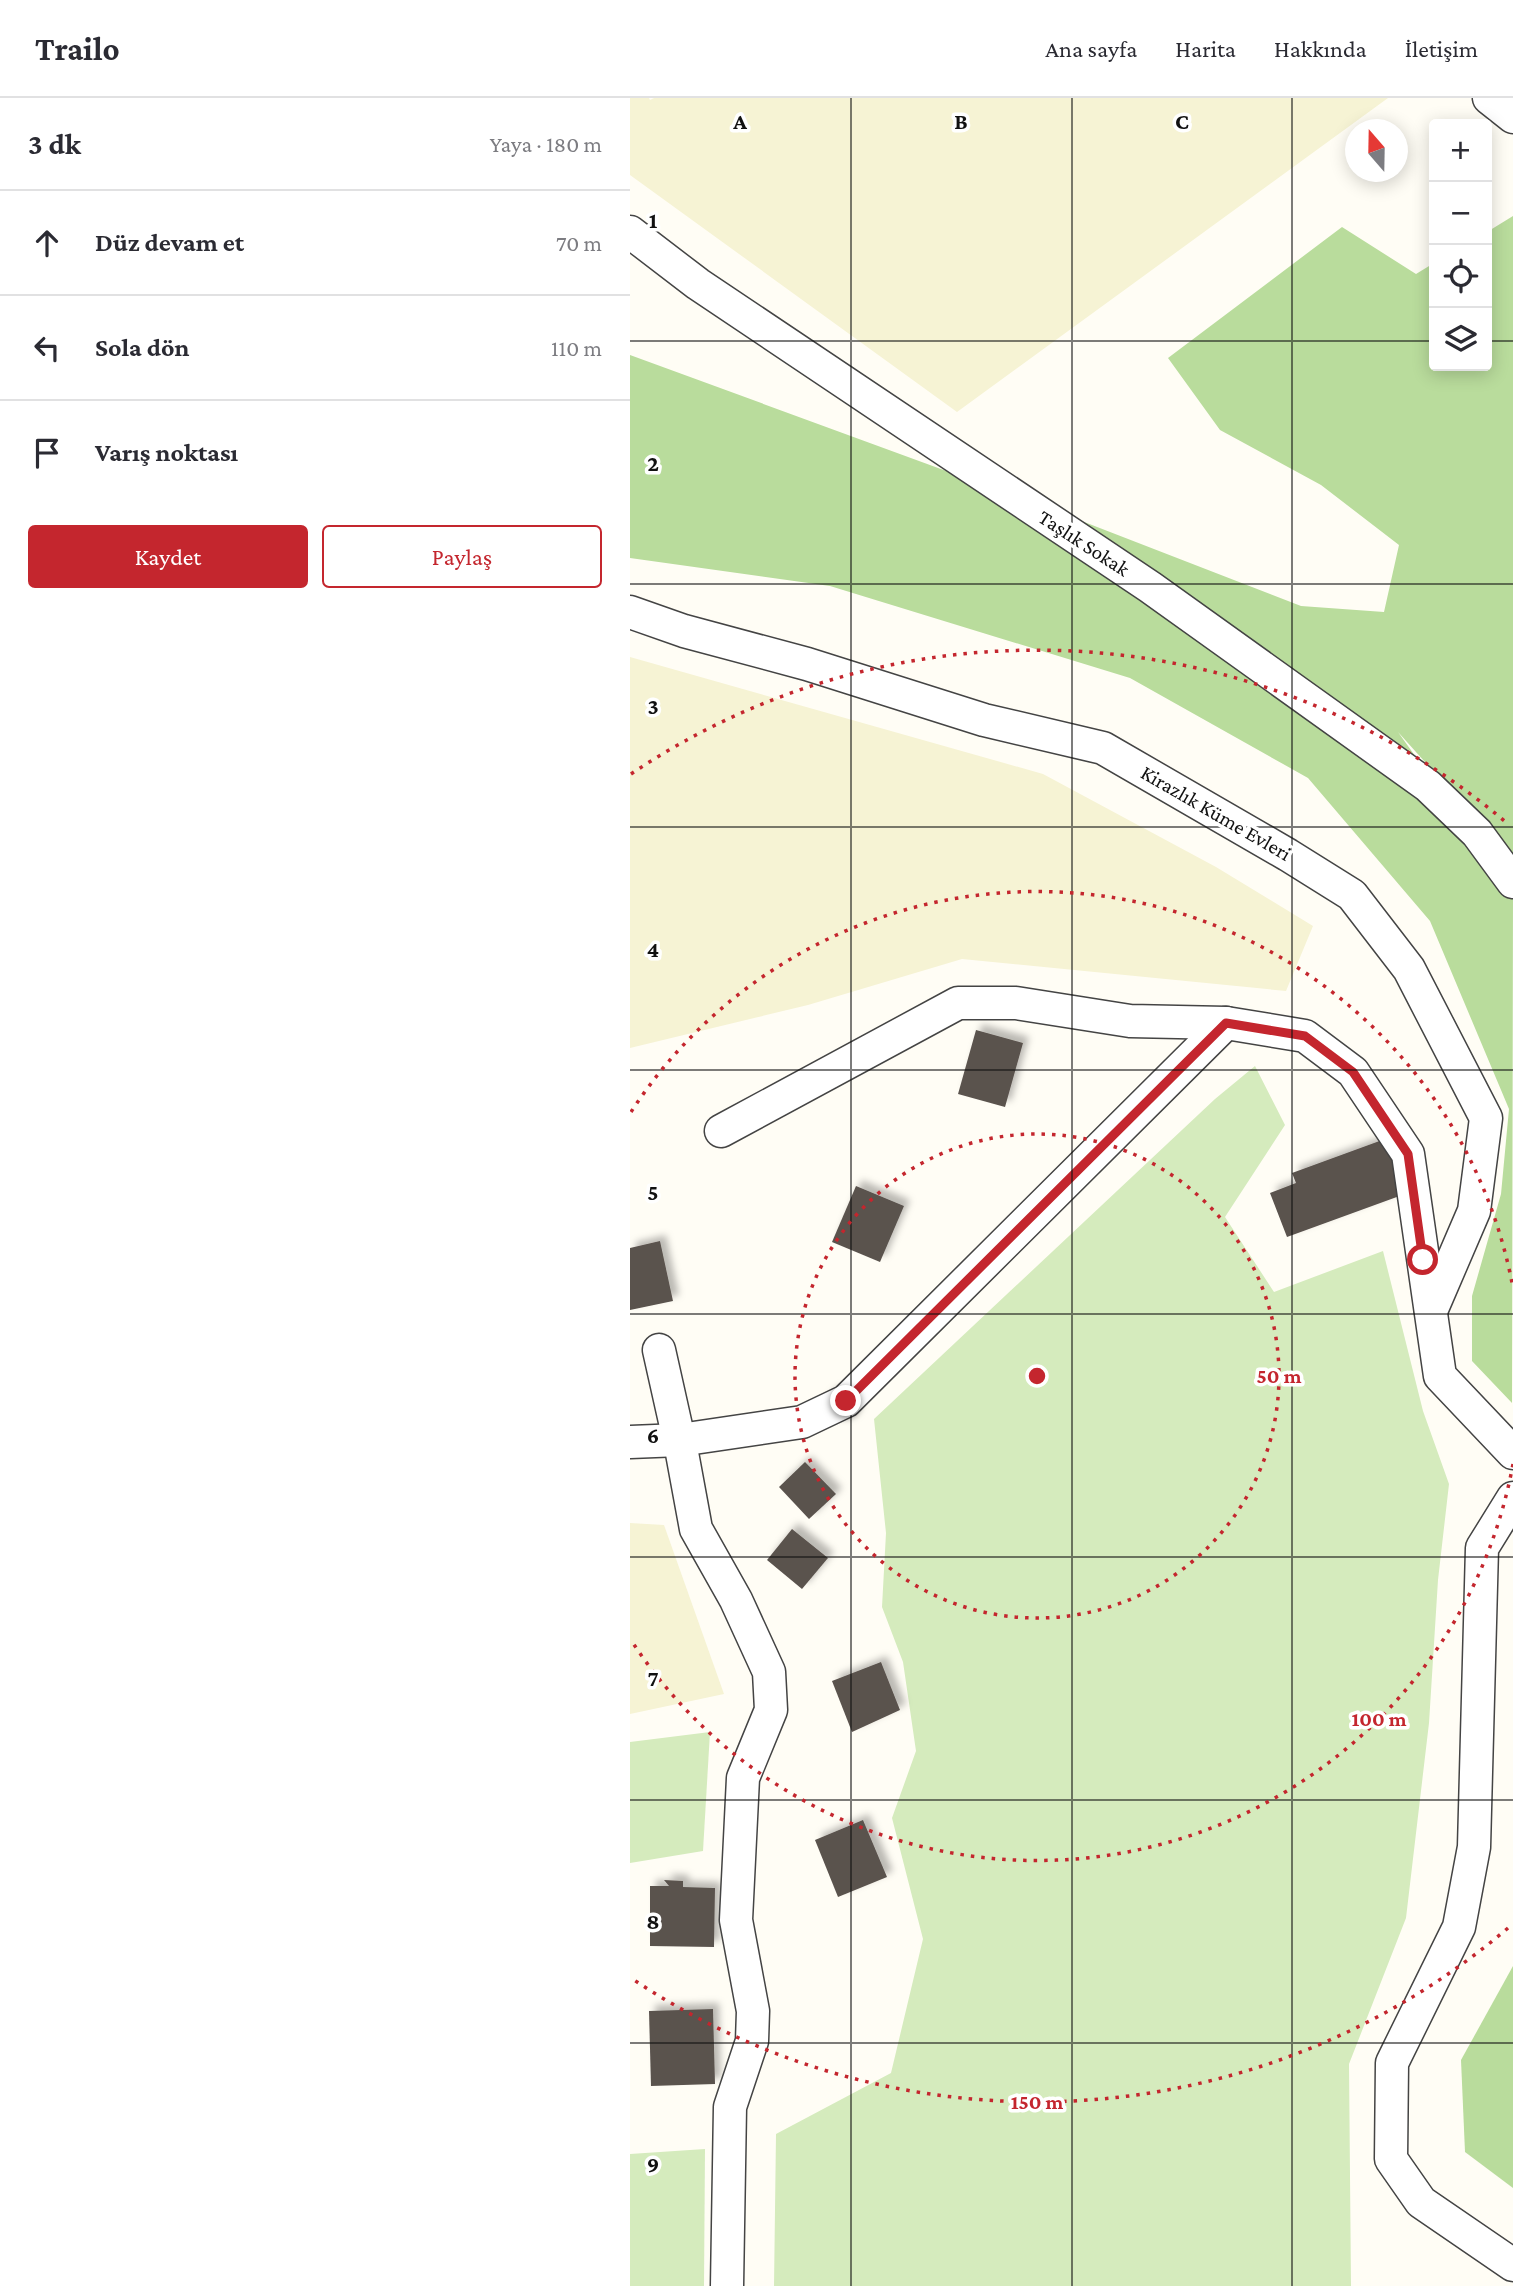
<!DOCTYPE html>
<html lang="tr">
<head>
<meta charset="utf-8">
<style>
  :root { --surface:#fff; --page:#f7f7f7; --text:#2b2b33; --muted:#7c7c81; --line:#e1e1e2; --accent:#c4262e }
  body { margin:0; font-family:"Crimson Pro",serif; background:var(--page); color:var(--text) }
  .controls { position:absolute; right:21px; top:21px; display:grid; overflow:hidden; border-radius:7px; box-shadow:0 4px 18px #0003 }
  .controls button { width:63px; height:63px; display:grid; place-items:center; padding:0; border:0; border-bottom:2px solid var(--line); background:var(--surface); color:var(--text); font:35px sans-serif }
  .compass { position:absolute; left:715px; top:21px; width:63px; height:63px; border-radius:50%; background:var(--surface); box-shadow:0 4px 18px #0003; rotate:340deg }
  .stop { position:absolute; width:21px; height:21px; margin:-16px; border:5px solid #c4262e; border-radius:50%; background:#fff }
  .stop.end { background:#c4262e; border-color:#fff; box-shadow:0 2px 7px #0008 }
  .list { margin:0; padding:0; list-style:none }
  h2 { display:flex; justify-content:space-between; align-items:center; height:91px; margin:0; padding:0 28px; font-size:30px }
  h2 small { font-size:23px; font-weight:400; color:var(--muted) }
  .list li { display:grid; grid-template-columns:46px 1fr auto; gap:21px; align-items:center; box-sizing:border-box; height:105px; padding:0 28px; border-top:2px solid var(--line) }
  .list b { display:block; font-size:26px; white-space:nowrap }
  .list em { font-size:23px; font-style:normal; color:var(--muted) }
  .actions { display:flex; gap:14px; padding:21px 28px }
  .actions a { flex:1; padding:16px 0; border:2px solid var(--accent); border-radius:7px; text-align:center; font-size:24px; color:var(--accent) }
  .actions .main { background:var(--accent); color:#fff }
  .icon { flex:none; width:38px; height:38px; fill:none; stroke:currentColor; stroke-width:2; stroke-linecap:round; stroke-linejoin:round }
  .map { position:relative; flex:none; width:883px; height:2188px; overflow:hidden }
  header { display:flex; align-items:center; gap:42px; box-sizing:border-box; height:98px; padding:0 35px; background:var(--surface); border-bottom:2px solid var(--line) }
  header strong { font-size:33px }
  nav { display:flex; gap:38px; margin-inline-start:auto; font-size:24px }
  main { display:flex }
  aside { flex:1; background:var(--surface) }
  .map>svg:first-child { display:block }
  .farmland { fill:#f6f3d4 }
  .green { fill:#d5ebbd }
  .forest { fill:#b9dc9c }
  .building { fill:#5a524d; filter:url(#shadow) }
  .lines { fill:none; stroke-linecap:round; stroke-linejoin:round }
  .minor-casing { stroke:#444; stroke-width:35 }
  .minor { stroke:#fff; stroke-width:32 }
  .route { stroke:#c4262e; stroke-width:9 }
  .grid { fill:none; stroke:#111; stroke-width:2; stroke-opacity:0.55 }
  .ring { fill:none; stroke:#c4262e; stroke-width:3.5; stroke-dasharray:3.5 7 }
  .labels { text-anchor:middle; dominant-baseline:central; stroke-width:7; stroke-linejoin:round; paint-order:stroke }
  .street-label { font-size:21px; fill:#111; stroke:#fff }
  .grid-label { font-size:23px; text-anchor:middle; font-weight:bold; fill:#111; stroke:#fff; stroke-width:7; stroke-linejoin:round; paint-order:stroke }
  .centre { fill:#c4262e; stroke:#fff; stroke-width:3.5 }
  .ring-label { font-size:21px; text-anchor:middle; font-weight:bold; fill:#c4262e; stroke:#fff; stroke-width:7; stroke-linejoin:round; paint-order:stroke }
</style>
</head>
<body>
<header>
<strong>Trailo</strong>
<nav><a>Ana sayfa</a><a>Harita</a><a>Hakkında</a><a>İletişim</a></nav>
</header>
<main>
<aside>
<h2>3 dk<small>Yaya · 180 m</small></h2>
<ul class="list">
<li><svg class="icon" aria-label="ahead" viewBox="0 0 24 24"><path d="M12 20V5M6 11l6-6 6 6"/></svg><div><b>Düz devam et</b></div><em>70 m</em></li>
<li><svg class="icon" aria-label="left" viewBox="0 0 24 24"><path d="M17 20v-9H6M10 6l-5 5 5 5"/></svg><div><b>Sola dön</b></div><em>110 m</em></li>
<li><svg class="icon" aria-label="arrive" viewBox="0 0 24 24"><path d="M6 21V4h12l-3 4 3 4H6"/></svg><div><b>Varış noktası</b></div></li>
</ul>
<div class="actions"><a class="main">Kaydet</a><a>Paylaş</a></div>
</aside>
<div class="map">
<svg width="883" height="2188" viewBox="0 0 883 2188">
  <defs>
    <filter id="shadow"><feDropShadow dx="6" dy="-6" stdDeviation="3.5" flood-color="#0004"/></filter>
  </defs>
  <rect width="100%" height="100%" fill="#fffdf5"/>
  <!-- farmland -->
  <g class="farmland">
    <polygon points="0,0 19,0 20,2 24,0 758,0 327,314 0,77"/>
    <polygon points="0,559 413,676 586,769 683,828 656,893 332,861 178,907 0,950"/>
    <polygon points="0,1425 34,1427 94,1596 0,1616"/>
  </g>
  <!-- green -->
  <g class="green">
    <polygon points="625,968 655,1027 595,1119 644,1194 753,1153 793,1313 819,1386 808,1482 799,1625 776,1820 719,1966 721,2188 144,2188 146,2036 261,1975 293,1841 262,1720 286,1653 273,1564 252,1509 256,1435 244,1321 585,1001"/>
    <polygon points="80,1634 73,1753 0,1765 0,1644"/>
    <polygon points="75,2051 74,2188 0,2188 0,2056"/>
  </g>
  <!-- forest -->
  <g class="forest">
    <polygon points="883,118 883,762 768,634 883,795 882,1305 842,1263 842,1198 871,1096 879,1011 800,823 678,680 500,580 200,488 0,460 0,257 431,415 671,508 754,514 769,447 691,387 590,332 538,260 712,129 786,176 804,165 804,268 857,268 857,134"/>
    <polygon points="883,1868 883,2090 835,2054 831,1962"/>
  </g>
  <!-- building -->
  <g class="building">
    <polygon points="346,932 393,945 375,1009 328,996"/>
    <polygon points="755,1041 775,1096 657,1139 640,1095 666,1085 662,1075"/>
    <polygon points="226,1088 274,1108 250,1164 202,1144"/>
    <polygon points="30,1143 43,1203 0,1212 0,1150"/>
    <polygon points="175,1364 206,1396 179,1421 149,1389"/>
    <polygon points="162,1431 198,1460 172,1491 137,1462"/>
    <polygon points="251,1564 270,1612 222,1634 202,1583"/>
    <polygon points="233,1722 257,1779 208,1799 185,1742"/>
    <polygon points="34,1782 53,1783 53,1789 85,1790 84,1849 20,1848 20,1788 39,1788"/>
    <polygon points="83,1911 85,1986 21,1988 19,1913"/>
  </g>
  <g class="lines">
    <!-- minor casing -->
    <g class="minor-casing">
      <g id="minor">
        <polyline points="859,0 883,19"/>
        <polyline points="0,134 68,186 520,489 798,688 847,735 883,784"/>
        <polyline points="0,514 54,533 177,566 354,622 473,650 658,757 722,797 779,871 856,1020 844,1113 801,1213"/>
        <polyline points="91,1033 328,905 386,905 500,923 596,925 675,938 723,974 778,1056 810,1278 883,1355"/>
        <polyline points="29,1252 52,1355 66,1431 106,1502 139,1574 141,1612 113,1680 106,1822 123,1913 122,1943 100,2009 97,2188"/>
        <polyline points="0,1344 50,1342 172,1324 216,1303 596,925"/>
        <polyline points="883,1400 852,1450 844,1749 829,1829 762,1965 761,2061 791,2104 883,2167"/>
      </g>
    </g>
    <!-- minor -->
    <use href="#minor" class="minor"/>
  </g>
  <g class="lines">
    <!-- route -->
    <polyline class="route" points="216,1303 596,925 675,938 723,974 778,1056 793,1162"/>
  </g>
  <!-- grid -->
  <path class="grid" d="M 221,0 L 221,2188M 442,0 L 442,2188M 662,0 L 662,2188M 0,243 L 804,243M 857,243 L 883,243M 0,486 L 883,486M 0,729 L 883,729M 0,972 L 883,972M 0,1216 L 883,1216M 0,1459 L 883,1459M 0,1702 L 883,1702M 0,1945 L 883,1945"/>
  <!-- distance rings -->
  <g class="ring">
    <circle cx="407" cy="1278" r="242"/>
    <path d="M883 1366A484 484 0 0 1 1 1542M1 1014A484 484 0 0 1 883 1190"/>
    <path d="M878 1830A726 726 0 0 1 1 1880M1 676A726 726 0 0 1 878 726"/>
  </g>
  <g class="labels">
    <!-- street labels -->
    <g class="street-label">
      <text transform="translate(454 445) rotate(33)">Taşlık Sokak</text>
      <text transform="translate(586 715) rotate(30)">Kirazlık Küme Evleri</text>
    </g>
  </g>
  <g class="grid-label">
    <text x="110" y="31">A</text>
    <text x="331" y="31">B</text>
    <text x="552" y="31">C</text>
    <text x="23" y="130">1</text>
    <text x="23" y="373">2</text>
    <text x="23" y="616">3</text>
    <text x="23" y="859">4</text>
    <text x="23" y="1102">5</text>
    <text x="23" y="1345">6</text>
    <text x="23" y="1588">7</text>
    <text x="23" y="1831">8</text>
    <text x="23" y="2074">9</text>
  </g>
  <circle cx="407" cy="1278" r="10" class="centre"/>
  <g class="ring-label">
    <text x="649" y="1285">50 m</text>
    <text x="749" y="1628">100 m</text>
    <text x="407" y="2011">150 m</text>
  </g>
</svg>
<div class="controls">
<button>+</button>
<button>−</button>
<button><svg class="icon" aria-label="locate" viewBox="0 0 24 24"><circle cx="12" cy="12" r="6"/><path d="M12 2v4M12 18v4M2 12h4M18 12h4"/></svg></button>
<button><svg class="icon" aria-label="layers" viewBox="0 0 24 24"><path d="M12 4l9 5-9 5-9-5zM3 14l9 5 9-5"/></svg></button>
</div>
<svg class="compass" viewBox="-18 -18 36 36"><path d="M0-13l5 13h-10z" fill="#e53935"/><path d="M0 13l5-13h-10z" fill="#7c7c81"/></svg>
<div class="stop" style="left:793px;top:1162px"></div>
<div class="stop end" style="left:216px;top:1303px"></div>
</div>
</main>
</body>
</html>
